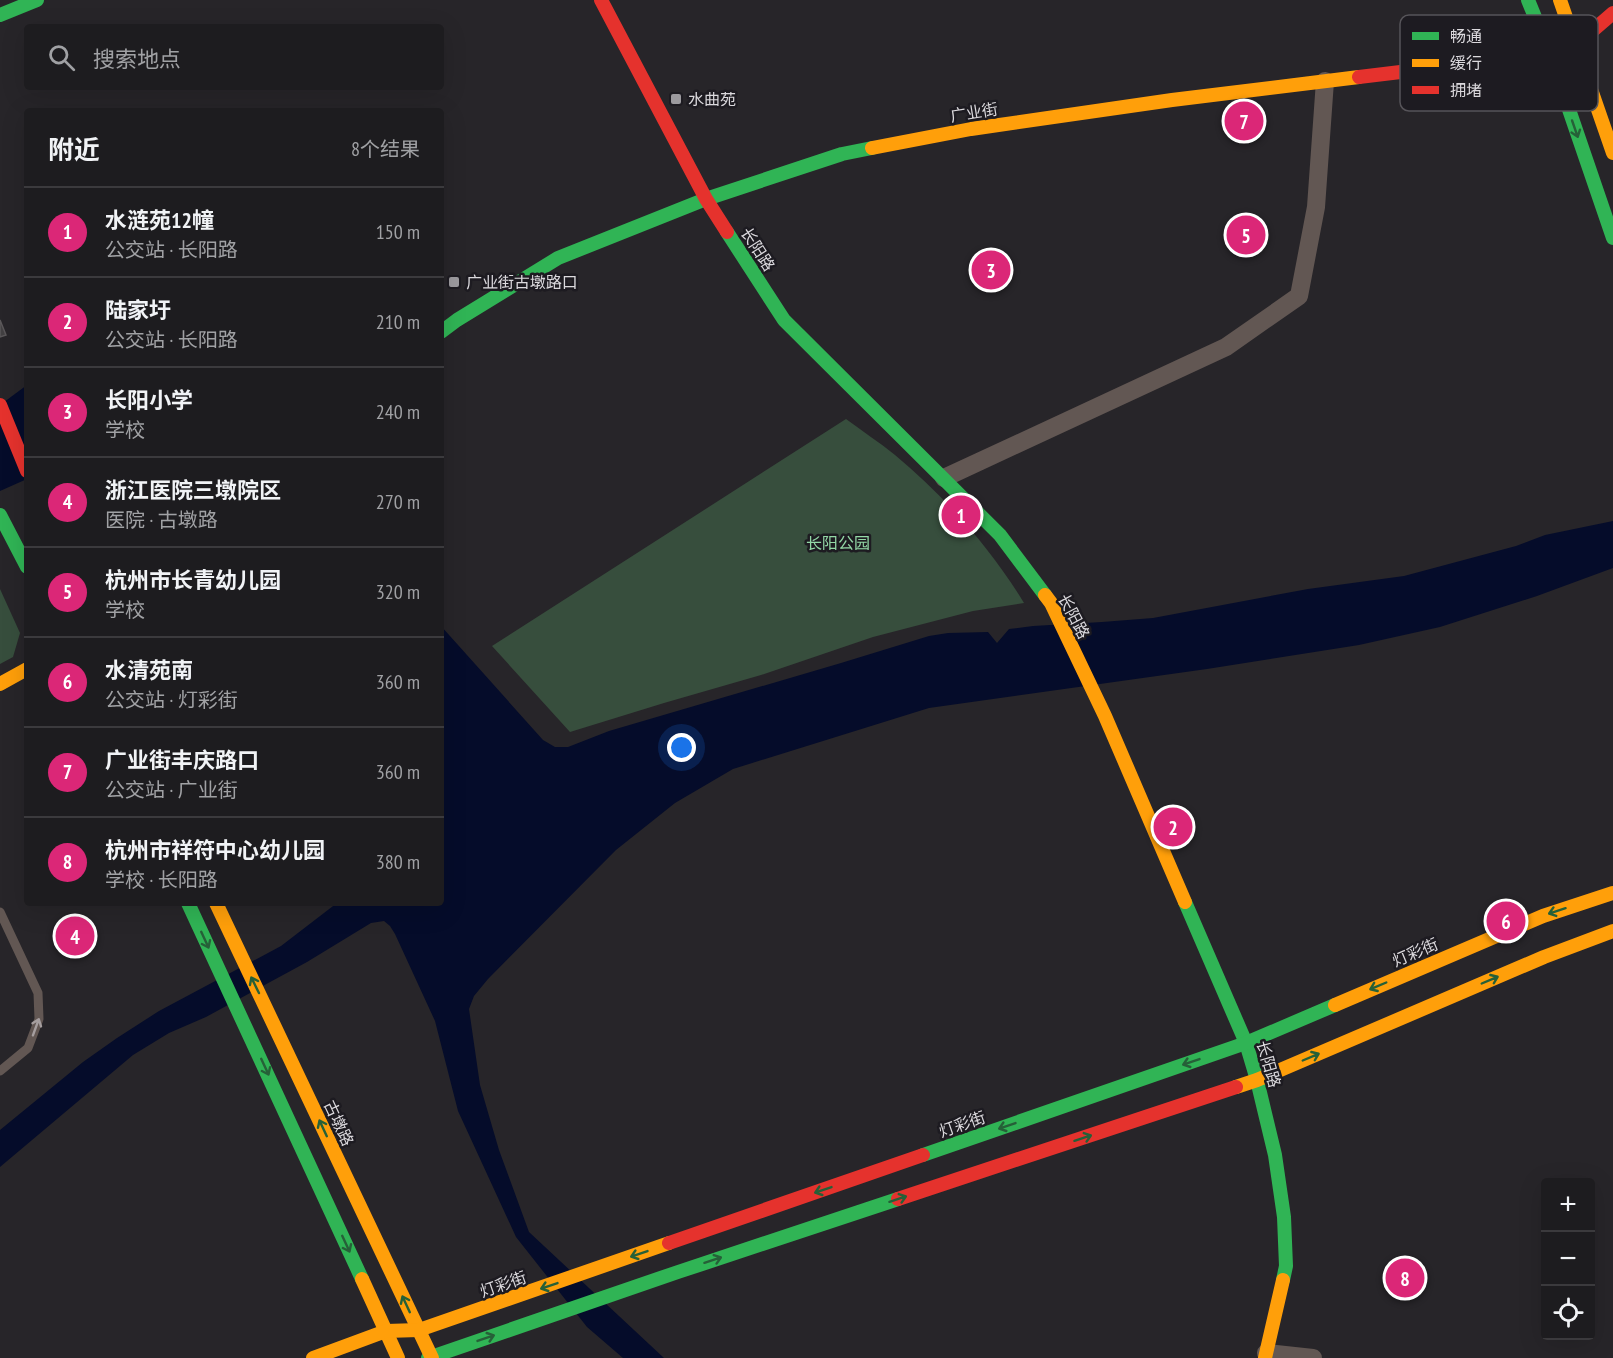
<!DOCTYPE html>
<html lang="zh">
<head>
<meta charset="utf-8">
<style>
  :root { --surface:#1d1c1f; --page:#252528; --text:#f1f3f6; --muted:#a0a1a4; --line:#3b3a3d; --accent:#db2777 }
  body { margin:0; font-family:"PT Sans Narrow","Noto Sans SC",sans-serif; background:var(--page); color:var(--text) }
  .controls { position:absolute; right:18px; bottom:18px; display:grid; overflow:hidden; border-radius:6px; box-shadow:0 6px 24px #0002 }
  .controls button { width:54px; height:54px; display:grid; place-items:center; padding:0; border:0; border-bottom:2px solid var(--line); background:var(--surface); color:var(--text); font:30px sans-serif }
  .you { position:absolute; left:682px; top:748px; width:21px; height:21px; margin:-15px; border:4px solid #fff; border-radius:50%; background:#1a73e8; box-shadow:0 0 0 9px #1a73e833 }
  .badge { display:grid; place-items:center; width:39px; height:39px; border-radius:50%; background:var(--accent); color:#fff; font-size:20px; font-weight:700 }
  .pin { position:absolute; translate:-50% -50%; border:3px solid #fff; box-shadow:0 2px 6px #0006 }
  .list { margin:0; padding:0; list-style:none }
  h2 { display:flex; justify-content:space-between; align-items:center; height:78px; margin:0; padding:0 24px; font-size:26px }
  h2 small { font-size:20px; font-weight:400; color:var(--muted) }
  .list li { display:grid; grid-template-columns:39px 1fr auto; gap:18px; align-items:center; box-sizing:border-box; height:90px; padding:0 24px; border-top:2px solid var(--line) }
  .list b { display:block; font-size:22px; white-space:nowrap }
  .list p { margin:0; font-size:20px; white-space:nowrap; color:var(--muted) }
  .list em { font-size:20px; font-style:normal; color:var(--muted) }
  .icon { flex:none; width:33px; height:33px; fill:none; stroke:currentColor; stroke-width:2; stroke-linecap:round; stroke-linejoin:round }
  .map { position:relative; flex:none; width:1613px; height:1358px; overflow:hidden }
  .search { position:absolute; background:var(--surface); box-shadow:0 6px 24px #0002; left:24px; top:24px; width:420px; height:66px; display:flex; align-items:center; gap:15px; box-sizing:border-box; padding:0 21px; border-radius:6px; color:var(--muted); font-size:22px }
  .panel { position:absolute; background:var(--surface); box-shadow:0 6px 24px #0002; left:24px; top:108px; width:420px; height:798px; border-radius:6px }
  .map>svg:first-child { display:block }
  .green { fill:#374e3d }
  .water { fill:#050c2a }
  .building { fill:#424042; stroke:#5a5759; stroke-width:1.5 }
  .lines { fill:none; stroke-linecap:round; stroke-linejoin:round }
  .lane { stroke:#625753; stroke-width:9 }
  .street { stroke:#625753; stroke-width:18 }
  .fast { stroke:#30b455; stroke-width:14 }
  .slow { stroke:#ff9f0a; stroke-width:14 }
  .jam { stroke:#e5322d; stroke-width:14 }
  .oneway { stroke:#266038 }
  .oneway2 { stroke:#a59e9f }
  .poi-dot { fill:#9c9a9e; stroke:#1d1b21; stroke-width:2 }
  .labels { text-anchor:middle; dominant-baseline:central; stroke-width:5; stroke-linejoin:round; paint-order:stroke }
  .poi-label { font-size:16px; fill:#dbd9dd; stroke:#1d1b21; text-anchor:start }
  .street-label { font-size:16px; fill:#dbd9dd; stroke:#1d1b21 }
  .park-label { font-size:16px; fill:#93d8a6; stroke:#1d1b21 }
  .key { fill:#1d1b21; stroke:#565459; stroke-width:1.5 }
  .key-label { font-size:16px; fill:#dbd9dd }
</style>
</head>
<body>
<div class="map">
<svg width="1613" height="1358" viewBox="0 0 1613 1358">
  <rect width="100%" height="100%" fill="#272529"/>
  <!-- green -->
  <g class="green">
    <path d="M 846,419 C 862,431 879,442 895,455 C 945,497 990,547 1024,603 L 973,611 L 873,637 L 761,675 L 664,703 L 570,732 L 492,646 Z"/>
    <polygon points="0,589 20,633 13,657 0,664"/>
  </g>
  <!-- water -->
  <g class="water">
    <polygon points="27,385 27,479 0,491 0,405"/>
    <polygon points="1613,521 1613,568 1537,596 1440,627 1359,645 1207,669 929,708 733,769 675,803 616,850 488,979 474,996 469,1009 480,1085 499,1150 529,1232 664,1358 623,1358 587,1327 516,1237 458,1111 435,1021 395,934 390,926 384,921 371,923 307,962 206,1017 169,1033 133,1055 0,1167 0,1130 83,1062 117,1038 159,1011 281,946 337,903 441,903 441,626 543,740 555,747 568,747 609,731 841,663 929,636 948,633 988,632 997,643 1009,629 1033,626 1102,622 1153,618 1308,589 1404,576 1516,546 1545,535"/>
  </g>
  <!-- building -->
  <polygon class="building" points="0,320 6,335 0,337"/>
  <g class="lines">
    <!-- lane -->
    <polyline class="lane" points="0,912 38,993 39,1019 28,1048 0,1071"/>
    <!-- street -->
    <g class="street">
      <polyline points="944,478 1226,347 1299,296 1316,207 1325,81"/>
      <polyline points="1266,1353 1313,1358"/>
    </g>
    <!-- fast -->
    <g class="fast">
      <polyline points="1528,0 1550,54 1613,238"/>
      <polyline points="0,15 37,0"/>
      <polyline points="727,232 784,320 1000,535 1045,595"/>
      <polyline points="441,332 457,320 558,258 706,199 842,154 872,148"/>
      <polyline points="0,515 27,567"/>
      <polyline points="1185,902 1246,1043 1257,1080 1275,1155 1284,1217 1286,1266 1283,1280"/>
      <polyline points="188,903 362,1279"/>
      <polyline points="923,1155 1246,1043 1335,1005"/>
      <polyline points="428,1358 678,1272 898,1199"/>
    </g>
    <!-- slow -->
    <g class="slow">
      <polyline points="1560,0 1613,153"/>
      <polyline points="872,148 971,129 1172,100 1359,77"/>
      <polyline points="1045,595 1051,603 1105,716 1185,902"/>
      <polyline points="0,684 27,669"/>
      <polyline points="216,903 432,1358"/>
      <polyline points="1335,1005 1543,916 1613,893"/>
      <polyline points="1236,1087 1257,1080 1544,957 1613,931"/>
      <polyline points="362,1279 398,1358"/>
      <polyline points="313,1358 386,1331 419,1330 669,1243"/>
      <polyline points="1265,1358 1283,1280"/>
    </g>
    <!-- jam -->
    <g class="jam">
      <polyline points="601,0 706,199 727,232"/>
      <polyline points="1359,77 1550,54 1576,45 1613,13"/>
      <polyline points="0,405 27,471"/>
      <polyline points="898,1199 1236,1087"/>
      <polyline points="669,1243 923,1155"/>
    </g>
  </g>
  <!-- one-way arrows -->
  <defs><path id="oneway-shaft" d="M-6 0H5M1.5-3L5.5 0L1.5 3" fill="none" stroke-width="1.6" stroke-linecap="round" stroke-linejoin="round" transform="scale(1.5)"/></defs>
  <g class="oneway">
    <use href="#oneway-shaft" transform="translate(1575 129) rotate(71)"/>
    <use href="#oneway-shaft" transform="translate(1557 911) rotate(162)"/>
    <use href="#oneway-shaft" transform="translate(205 940) rotate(65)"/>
    <use href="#oneway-shaft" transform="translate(1490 980) rotate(-23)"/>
    <use href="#oneway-shaft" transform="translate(255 985) rotate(-116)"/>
    <use href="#oneway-shaft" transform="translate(1378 986) rotate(157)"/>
    <use href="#oneway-shaft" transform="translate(1311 1057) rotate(-23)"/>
    <use href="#oneway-shaft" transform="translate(1191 1062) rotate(161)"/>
    <use href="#oneway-shaft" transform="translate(265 1067) rotate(65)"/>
    <use href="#oneway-shaft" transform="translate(1007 1126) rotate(161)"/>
    <use href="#oneway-shaft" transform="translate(323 1128) rotate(-115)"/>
    <use href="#oneway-shaft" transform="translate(1083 1138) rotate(-18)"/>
    <use href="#oneway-shaft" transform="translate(823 1190) rotate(161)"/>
    <use href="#oneway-shaft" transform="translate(898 1199) rotate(-18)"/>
    <use href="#oneway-shaft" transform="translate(346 1244) rotate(65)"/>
    <use href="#oneway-shaft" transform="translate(639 1254) rotate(161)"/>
    <use href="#oneway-shaft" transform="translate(713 1260) rotate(-18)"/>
    <use href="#oneway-shaft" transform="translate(549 1286) rotate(161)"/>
    <use href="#oneway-shaft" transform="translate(406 1304) rotate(-115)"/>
    <use href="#oneway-shaft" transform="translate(486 1338) rotate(-19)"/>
  </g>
  <use class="oneway2" href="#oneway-shaft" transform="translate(36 1027) rotate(-70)"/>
  <!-- markers -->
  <g class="poi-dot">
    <rect x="670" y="93" width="12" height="12" rx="3"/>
    <rect x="448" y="276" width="12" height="12" rx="3"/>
  </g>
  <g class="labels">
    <!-- poi labels -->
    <g class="poi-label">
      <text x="688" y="99">水曲苑</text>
      <text x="466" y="282">广业街古墩路口</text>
    </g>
    <!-- street labels -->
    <g class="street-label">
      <text transform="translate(974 112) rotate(-9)">广业街</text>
      <text transform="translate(758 249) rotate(57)">长阳路</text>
      <text transform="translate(1074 616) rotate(62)">长阳路</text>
      <text transform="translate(1415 952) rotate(-23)">灯彩街</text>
      <text transform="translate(1269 1064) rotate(74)">长阳路</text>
      <text transform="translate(339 1123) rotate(65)">古墩路</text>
      <text transform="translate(962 1124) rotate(-19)">灯彩街</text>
      <text transform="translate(503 1284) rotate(-19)">灯彩街</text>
    </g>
    <!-- park labels -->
    <g class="park-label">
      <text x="838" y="543">长阳公园</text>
    </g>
  </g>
  <!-- legend -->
  <rect x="1400" y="15" width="198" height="96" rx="9" class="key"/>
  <rect x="1412" y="32" width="27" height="8" fill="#30b455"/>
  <rect x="1412" y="59" width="27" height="8" fill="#ff9f0a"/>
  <rect x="1412" y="86" width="27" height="8" fill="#e5322d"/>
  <g class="key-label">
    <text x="1450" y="42">畅通</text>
    <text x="1450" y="69">缓行</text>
    <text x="1450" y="96">拥堵</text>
  </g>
</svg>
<div class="controls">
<button>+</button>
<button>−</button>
<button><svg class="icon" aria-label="locate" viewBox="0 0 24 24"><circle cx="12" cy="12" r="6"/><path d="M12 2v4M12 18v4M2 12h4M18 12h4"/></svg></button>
</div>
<div class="you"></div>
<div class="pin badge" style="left:961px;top:515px">1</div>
<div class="pin badge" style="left:1173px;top:827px">2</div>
<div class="pin badge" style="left:991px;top:270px">3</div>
<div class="pin badge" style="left:75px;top:936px">4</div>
<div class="pin badge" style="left:1246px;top:235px">5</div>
<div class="pin badge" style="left:1506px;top:921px">6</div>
<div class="pin badge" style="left:1244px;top:121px">7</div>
<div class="pin badge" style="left:1405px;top:1278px">8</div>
<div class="search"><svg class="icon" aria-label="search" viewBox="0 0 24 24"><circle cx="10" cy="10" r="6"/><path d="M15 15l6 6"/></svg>搜索地点</div>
<section class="panel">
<h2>附近<small>8个结果</small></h2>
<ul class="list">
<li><span class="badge">1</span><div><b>水涟苑12幢</b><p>公交站 · 长阳路</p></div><em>150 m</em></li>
<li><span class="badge">2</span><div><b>陆家圩</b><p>公交站 · 长阳路</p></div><em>210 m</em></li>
<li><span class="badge">3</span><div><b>长阳小学</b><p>学校</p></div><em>240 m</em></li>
<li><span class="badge">4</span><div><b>浙江医院三墩院区</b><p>医院 · 古墩路</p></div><em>270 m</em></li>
<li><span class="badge">5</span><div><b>杭州市长青幼儿园</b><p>学校</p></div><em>320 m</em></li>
<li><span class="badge">6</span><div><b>水清苑南</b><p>公交站 · 灯彩街</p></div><em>360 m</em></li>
<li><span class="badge">7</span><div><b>广业街丰庆路口</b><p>公交站 · 广业街</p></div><em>360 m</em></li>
<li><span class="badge">8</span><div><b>杭州市祥符中心幼儿园</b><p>学校 · 长阳路</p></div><em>380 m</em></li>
</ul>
</section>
</div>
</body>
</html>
